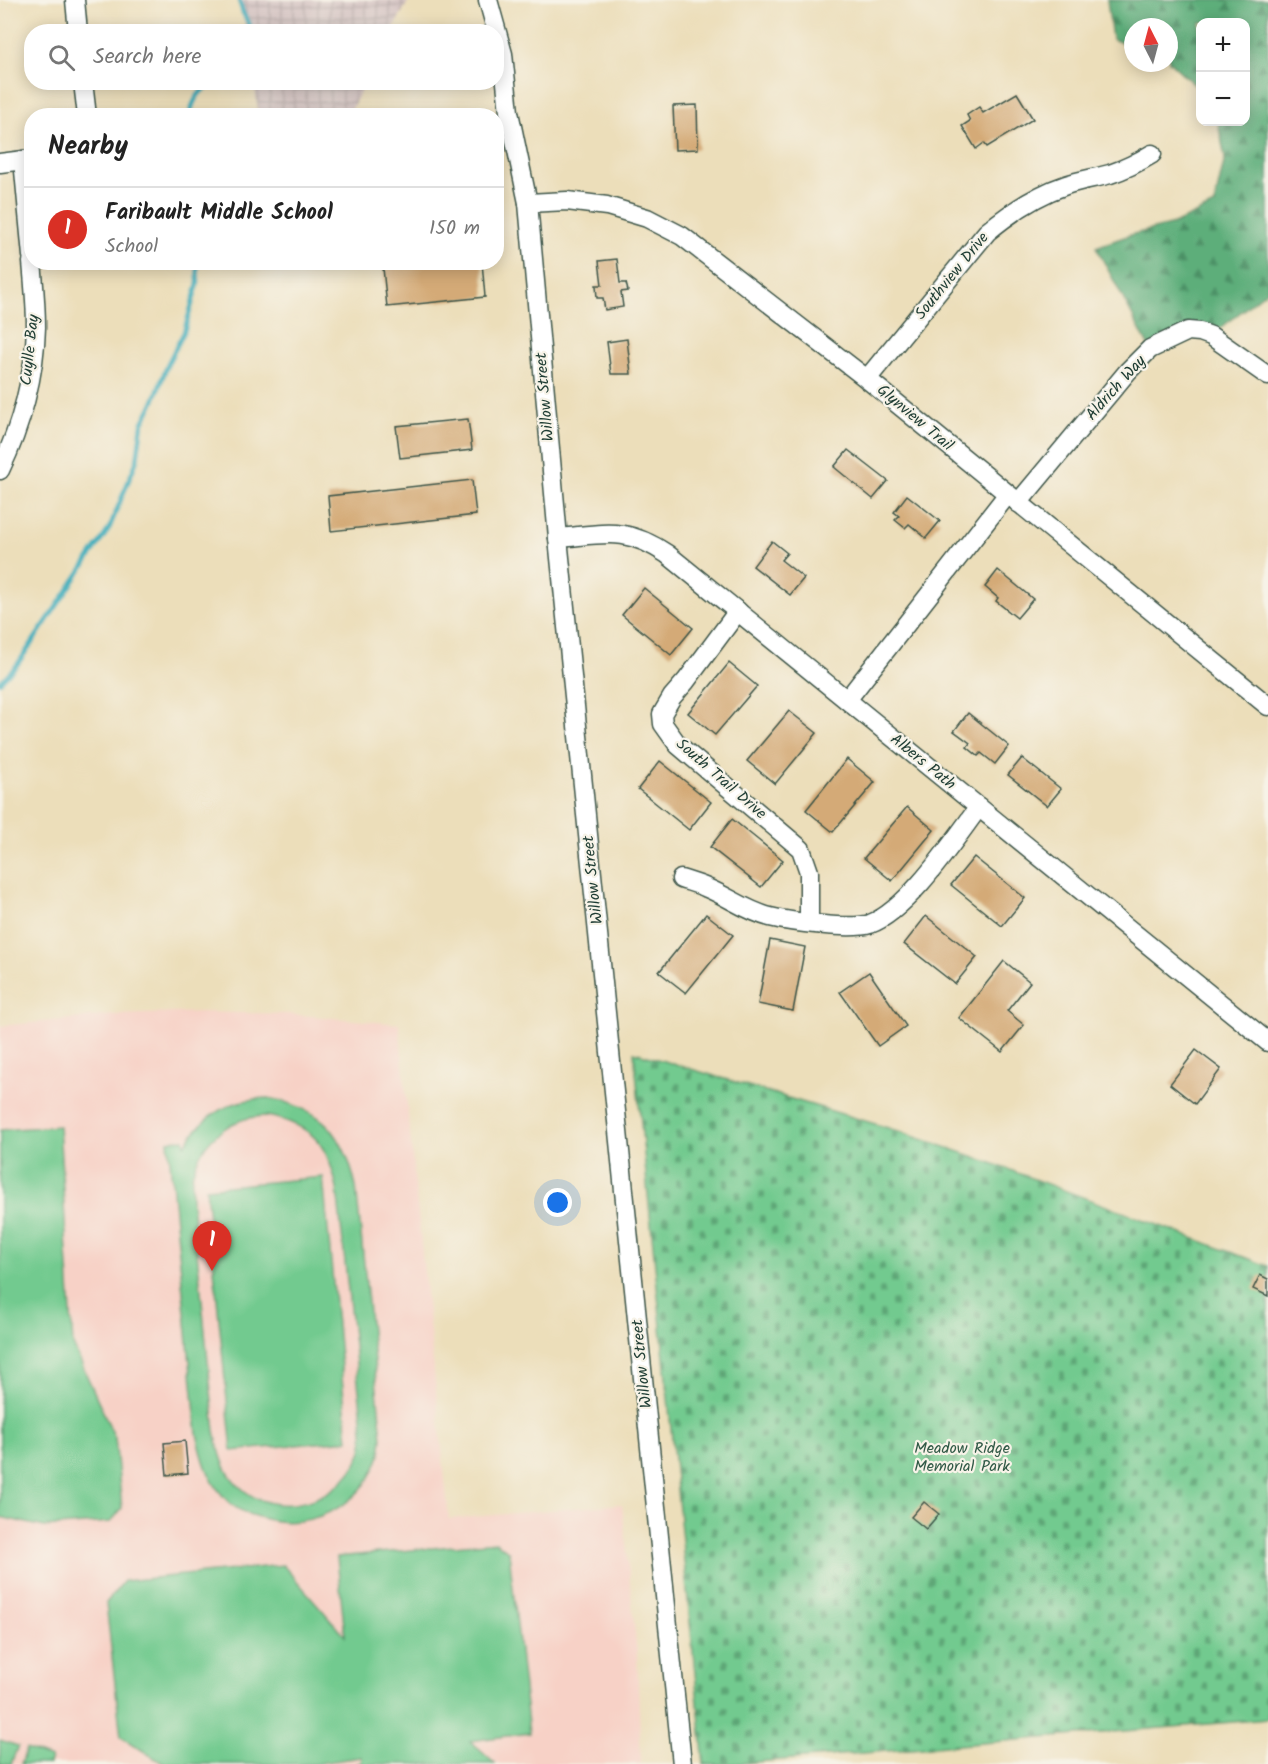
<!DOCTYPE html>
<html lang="en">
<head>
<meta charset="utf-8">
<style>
  :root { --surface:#fff; --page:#f2f2f2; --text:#222; --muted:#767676; --line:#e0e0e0; --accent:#d93025 }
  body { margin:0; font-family:Kalam,sans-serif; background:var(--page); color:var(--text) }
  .controls { position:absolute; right:18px; top:18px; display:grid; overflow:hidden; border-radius:12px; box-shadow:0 3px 15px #0003 }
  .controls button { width:54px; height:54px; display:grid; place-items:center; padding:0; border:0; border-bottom:2px solid var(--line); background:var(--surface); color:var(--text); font:30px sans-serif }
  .compass { position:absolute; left:1124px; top:18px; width:54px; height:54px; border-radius:50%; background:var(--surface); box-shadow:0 3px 15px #0003; rotate:354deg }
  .you { position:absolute; left:558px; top:1203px; width:21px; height:21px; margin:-15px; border:4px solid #fff; border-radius:50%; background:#1a73e8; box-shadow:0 0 0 9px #1a73e833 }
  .badge { display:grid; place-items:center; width:39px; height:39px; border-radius:50%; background:var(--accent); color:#fff; font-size:20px; font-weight:700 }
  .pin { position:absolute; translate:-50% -50px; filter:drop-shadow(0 2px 3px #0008) }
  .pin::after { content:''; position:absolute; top:32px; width:21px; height:18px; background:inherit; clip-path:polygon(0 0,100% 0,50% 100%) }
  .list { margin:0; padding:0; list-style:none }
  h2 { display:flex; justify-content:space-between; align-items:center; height:78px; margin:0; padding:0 24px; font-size:26px }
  h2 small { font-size:20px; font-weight:400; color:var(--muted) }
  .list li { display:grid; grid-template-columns:39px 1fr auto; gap:18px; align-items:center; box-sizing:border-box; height:84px; padding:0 24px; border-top:2px solid var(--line) }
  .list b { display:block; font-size:22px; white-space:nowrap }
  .list p { margin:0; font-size:20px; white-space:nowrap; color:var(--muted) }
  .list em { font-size:20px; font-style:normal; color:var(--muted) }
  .icon { flex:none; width:33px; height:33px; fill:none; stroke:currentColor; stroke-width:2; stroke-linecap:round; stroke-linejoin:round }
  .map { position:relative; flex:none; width:1268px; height:1764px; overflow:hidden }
  .search { position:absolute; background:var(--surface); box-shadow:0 3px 15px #0003; left:24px; top:24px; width:480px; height:66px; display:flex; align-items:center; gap:15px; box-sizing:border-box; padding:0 21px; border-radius:24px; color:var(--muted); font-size:22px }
  .panel { position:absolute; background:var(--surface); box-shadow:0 3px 15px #0003; left:24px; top:108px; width:480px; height:162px; border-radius:24px }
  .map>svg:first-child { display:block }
  .built { fill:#f7d1c6 }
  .industrial { fill:url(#industrial-grid) }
  .green { fill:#72ca8f; stroke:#488462; stroke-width:1.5; fill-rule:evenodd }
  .forest { fill:url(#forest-firs); stroke:#3e7657; stroke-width:1.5 }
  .cemetery { fill:url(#cemetery-stones); stroke:#488462; stroke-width:1.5 }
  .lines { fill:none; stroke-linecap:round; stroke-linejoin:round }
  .stream { stroke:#3eadbb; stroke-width:4.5 }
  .building { fill:#d4aa77 }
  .minor-casing { stroke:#3e5548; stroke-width:21 }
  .minor { stroke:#fff; stroke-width:18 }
  .labels { text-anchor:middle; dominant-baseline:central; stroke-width:4.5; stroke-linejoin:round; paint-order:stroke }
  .street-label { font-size:16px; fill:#1f3d34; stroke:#f7f3e8 }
  .park-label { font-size:16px; fill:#305946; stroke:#f7f3e8 }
</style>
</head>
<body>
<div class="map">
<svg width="1268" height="1764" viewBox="0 0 1268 1764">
  <defs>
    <pattern id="industrial-grid" width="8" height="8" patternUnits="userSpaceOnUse" patternTransform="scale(1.5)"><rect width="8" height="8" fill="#d2bfbf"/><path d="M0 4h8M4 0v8" fill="none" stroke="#aa9c9c"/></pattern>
    <pattern id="forest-firs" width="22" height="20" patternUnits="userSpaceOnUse" patternTransform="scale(1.5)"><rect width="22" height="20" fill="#5dae7a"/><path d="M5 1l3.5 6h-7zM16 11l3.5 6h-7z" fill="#4c8f65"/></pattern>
    <pattern id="cemetery-stones" width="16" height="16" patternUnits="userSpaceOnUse" patternTransform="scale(1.5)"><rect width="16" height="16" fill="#72ca8f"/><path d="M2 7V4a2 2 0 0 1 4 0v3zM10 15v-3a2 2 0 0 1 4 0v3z" fill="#5da576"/></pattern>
  </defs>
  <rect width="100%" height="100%" fill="#f7f3e8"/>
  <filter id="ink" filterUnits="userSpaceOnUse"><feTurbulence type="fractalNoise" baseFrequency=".0167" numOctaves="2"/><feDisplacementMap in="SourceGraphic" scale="12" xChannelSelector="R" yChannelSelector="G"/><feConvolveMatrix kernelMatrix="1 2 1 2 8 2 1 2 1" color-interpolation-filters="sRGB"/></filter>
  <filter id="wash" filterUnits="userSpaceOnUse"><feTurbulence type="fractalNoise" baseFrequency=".008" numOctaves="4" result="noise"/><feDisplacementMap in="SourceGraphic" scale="24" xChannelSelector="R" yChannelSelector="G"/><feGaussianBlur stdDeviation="1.35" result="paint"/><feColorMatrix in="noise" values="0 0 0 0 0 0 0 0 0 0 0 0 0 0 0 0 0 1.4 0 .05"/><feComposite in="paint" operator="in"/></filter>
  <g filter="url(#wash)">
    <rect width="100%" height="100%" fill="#ecdeba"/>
    <!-- built -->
    <polygon class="built" points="200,1012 288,1014 399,1024 449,1519 622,1504 637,1652 641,1764 0,1764 0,1026 113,1015"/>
    <!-- industrial -->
    <g class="industrial">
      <polygon points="241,0 409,0 392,31 246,32"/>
      <polygon points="254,83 254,82 365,83 348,116 259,115"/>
    </g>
    <!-- green -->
    <g class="green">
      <path d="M 268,1098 C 324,1109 343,1132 356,1186 L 382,1438 C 381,1446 381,1454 378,1461 C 360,1507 309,1531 262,1518 C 248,1515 233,1508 223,1496 C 207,1478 202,1456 197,1434 L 168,1141 L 184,1139 L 185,1145 C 205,1113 231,1099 268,1098 ZM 267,1116 C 313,1125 328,1144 337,1189 L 362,1419 C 363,1431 365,1445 360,1456 C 341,1501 275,1523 238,1485 C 223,1471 219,1450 215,1431 L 192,1202 C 192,1191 190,1179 194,1169 C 204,1137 234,1116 267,1116 Z"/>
      <polygon points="59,1126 73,1345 115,1438 122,1508 111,1522 44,1527 0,1517 0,1130"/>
      <polygon points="323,1177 348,1440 232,1451 206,1188"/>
      <polygon points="496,1542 509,1552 529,1733 470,1741 495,1764 355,1764 361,1763 362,1757 314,1764 164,1764 121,1737 106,1603 124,1581 283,1565 345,1636 337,1557"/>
      <polygon points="0,1740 18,1746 11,1764 0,1764"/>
      <polygon points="26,1749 51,1758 49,1764 21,1764"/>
    </g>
    <!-- forest -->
    <polygon class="forest" points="1107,0 1268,0 1268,290 1211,336 1200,332 1150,349 1096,247 1130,235 1174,224 1214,205 1225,158 1218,122 1246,122 1246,22 1200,22 1200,90 1169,61 1169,27 1133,27 1133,47 1112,39"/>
    <!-- cemetery -->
    <polygon class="cemetery" points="634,1052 882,1126 975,1157 1268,1266 1268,1719 732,1764 704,1764"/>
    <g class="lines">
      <!-- stream -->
      <g class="stream">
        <polyline points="239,0 243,13 253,32"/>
        <path d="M 190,116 C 192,100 201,89 214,82"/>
        <polyline points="0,682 17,665 109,529 137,460 142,424 154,401 168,363 184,332 198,283 197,262"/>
      </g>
    </g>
    <g id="blocks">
      <!-- building -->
      <g class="building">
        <polygon points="1017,93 1033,119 987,147 984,143 976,149 962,126 970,121 967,115 979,107 983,113"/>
        <polygon points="697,105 698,149 675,150 673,106"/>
        <polygon points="617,259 620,283 626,283 628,291 621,292 623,307 605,310 603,298 597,298 596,285 602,285 599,261"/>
        <polygon points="443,262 482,262 485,297 387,307 383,268"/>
        <polygon points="627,339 631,374 611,374 607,342"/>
        <polygon points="468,419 472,450 400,458 396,426"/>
        <polygon points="848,450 888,481 873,499 834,467"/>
        <polygon points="472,480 476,515 331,531 328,496"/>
        <polygon points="907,495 940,521 926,538 909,524 905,528 895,520 899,516 894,512"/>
        <polygon points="772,541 787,553 781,560 804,578 790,595 753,566"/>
        <polygon points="998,570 1033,599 1017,618 996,601 998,598 985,587"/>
        <polygon points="644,588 693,628 671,655 622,615"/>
        <polygon points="729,663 757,686 715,735 688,713"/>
        <polygon points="789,711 817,733 775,784 747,761"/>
        <polygon points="968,713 1009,746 995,764 981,753 978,756 967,747 970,743 954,731"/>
        <polygon points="1022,758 1061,789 1047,806 1008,775"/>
        <polygon points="847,759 875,782 833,832 806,810"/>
        <polygon points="660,761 711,802 689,830 638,789"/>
        <polygon points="907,807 934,830 892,881 864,858"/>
        <polygon points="732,819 783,860 761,887 710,847"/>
        <polygon points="974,857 1025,898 1002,926 951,885"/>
        <polygon points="706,914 733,935 686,993 659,972"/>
        <polygon points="926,916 977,957 955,984 904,944"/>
        <polygon points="770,940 805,947 793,1011 758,1004"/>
        <polygon points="1004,961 1030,982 1007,1011 1024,1025 1002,1052 959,1018"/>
        <polygon points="869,972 906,1026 878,1046 840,992"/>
        <polygon points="1196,1050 1221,1069 1195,1104 1170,1084"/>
        <polygon points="1260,1275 1268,1279 1268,1296 1253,1289"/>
        <polygon points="185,1441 188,1473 167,1475 164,1443"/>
        <polygon points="924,1502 939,1514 926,1529 911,1517"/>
      </g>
    </g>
  </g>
  <g filter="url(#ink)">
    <use href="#blocks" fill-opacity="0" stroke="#3e5548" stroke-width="1.5"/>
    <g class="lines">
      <!-- minor casing -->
      <g class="minor-casing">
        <g id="minor">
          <polyline points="75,0 78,32"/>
          <polyline points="488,0 503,54 509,112 528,203 558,538 682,1764"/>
          <polyline points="83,82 87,116"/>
          <polyline points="23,160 32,256"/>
          <polyline points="0,163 32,159"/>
          <polyline points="528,203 567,201 607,206 647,218 682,236 867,379 1268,706"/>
          <path d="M 867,379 L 987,232 C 1011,212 1036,195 1066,185 C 1080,180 1096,178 1110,174 C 1125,169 1139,162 1152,154"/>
          <path d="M 0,470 C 21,427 35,374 36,327 C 36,306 34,284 32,262"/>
          <polyline points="1018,503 1128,371 1150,349 1188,331 1200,332 1211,336 1268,376"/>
          <path d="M 558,538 C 606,534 625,526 667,554 L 1268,1042"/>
          <polyline points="738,611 686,681 672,697 662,714 663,724 678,745 801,849 809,872 809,922"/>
          <polyline points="847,700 1007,495"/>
          <path d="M 681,879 C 690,882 699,884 707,888 C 729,897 746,911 770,917 C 790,922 851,930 870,924 C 908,910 954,840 979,807"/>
        </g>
      </g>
      <!-- minor -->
      <use href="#minor" class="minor"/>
    </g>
  </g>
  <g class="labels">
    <!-- street labels -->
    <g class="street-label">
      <text transform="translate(952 276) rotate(-51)">Southview Drive</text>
      <text transform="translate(30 350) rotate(-84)">Cuylle Bay</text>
      <text transform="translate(1116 388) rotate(-48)">Aldrich Way</text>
      <text transform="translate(545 397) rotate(-95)">Willow Street</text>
      <text transform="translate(915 418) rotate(40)">Glynview Trail</text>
      <text transform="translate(923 762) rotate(39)">Albers Path</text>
      <text transform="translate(721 779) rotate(41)">South Trail Drive</text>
      <text transform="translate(593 880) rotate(-96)">Willow Street</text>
      <text transform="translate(642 1364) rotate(-96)">Willow Street</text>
    </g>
    <!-- park labels -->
    <g class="park-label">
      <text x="962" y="1448">Meadow Ridge<tspan x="962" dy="18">Memorial Park</tspan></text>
    </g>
  </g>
</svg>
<div class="controls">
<button>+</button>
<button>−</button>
</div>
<svg class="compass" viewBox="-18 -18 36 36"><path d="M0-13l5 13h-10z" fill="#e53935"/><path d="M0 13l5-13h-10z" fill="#767676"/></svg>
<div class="you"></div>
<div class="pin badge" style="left:212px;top:1271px">1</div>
<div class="search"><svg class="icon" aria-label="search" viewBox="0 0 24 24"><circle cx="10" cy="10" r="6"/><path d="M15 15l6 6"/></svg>Search here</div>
<section class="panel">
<h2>Nearby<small></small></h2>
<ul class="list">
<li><span class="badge">1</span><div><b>Faribault Middle School</b><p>School</p></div><em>150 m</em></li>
</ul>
</section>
</div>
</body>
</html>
